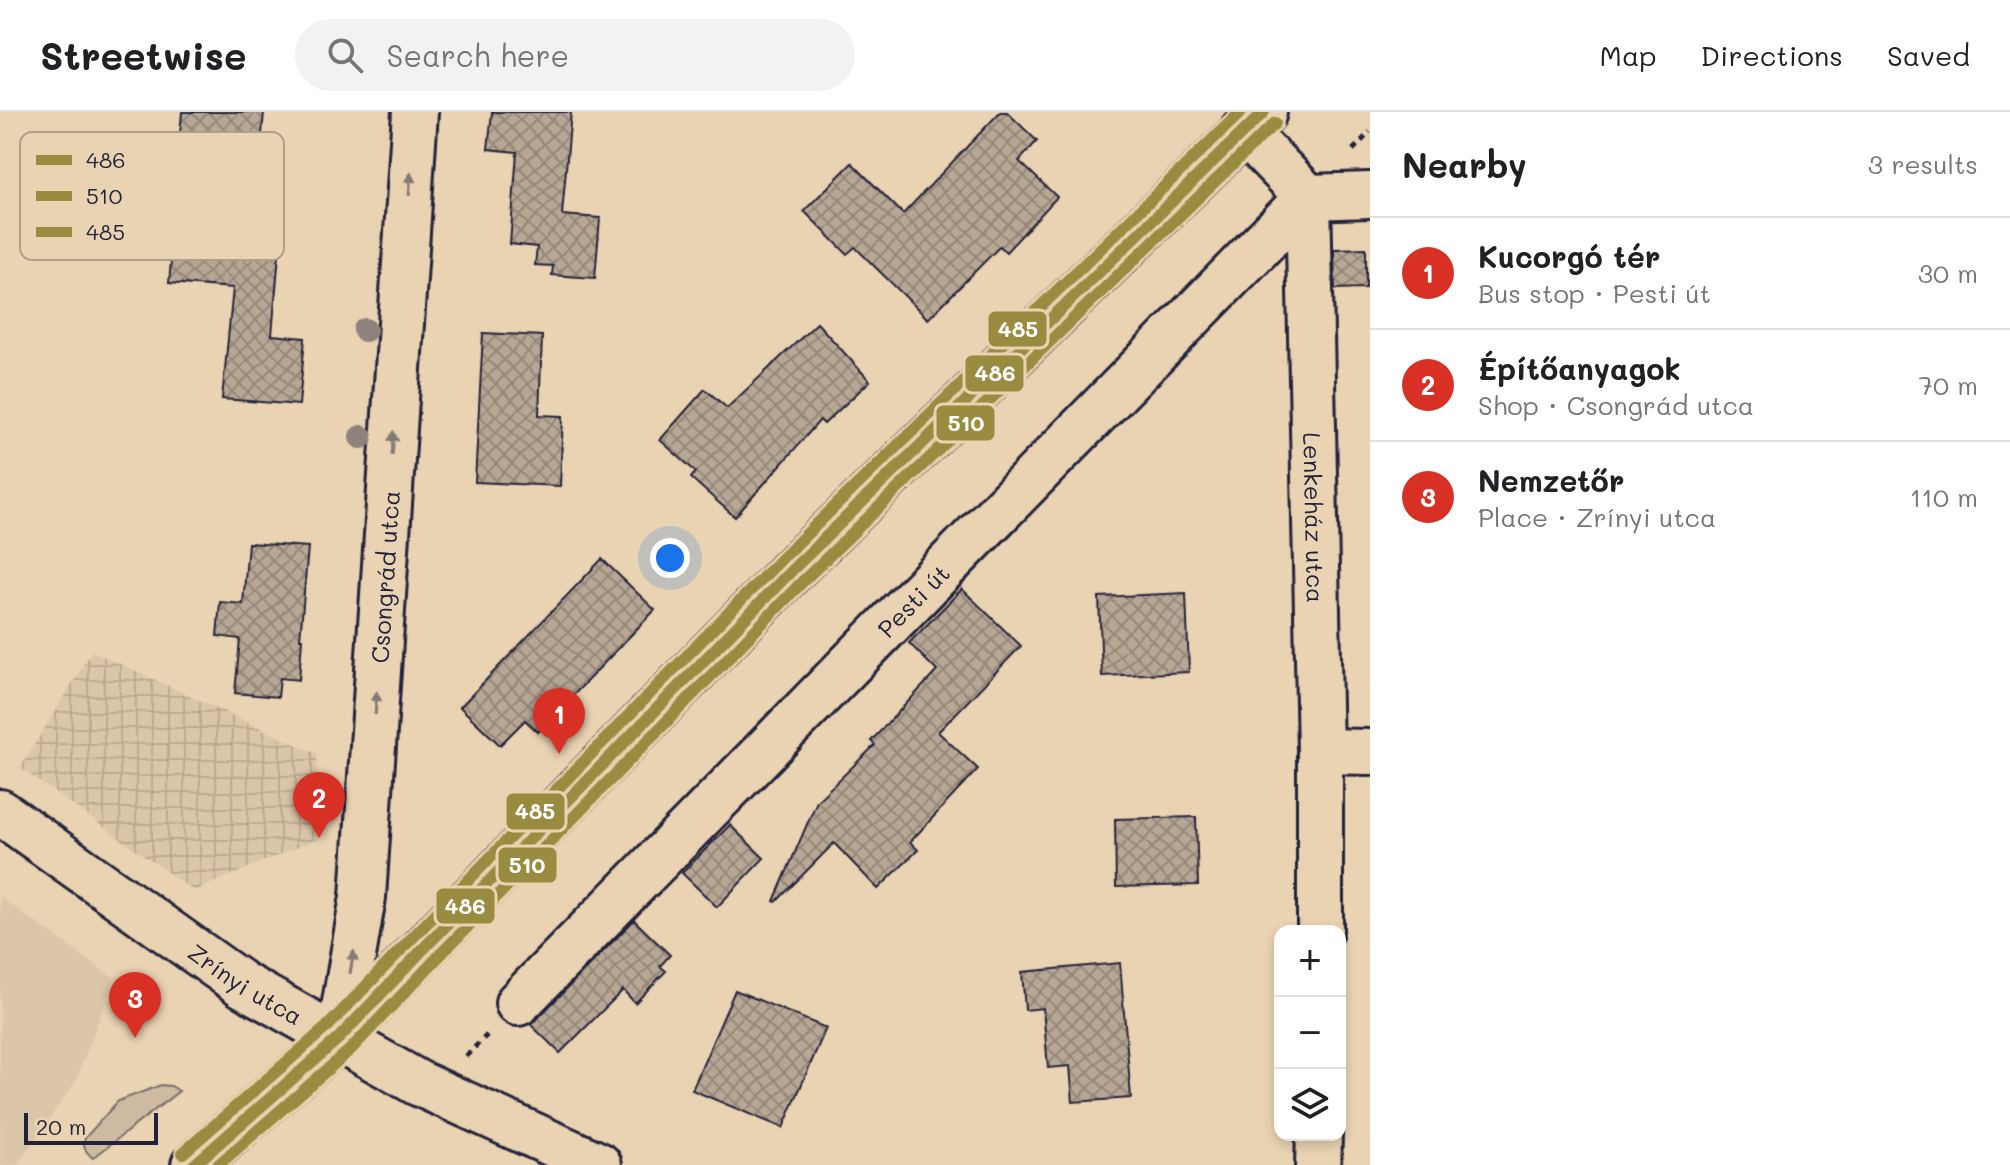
<!DOCTYPE html>
<html lang="en">
<head>
<meta charset="utf-8">
<style>
  :root { --surface:#fff; --page:#f2f2f2; --text:#202124; --muted:#757577; --line:#e0e0e0; --accent:#d93025 }
  body { margin:0; font-family:Mali,sans-serif; background:var(--page); color:var(--text) }
  .controls { position:absolute; right:24px; bottom:24px; display:grid; overflow:hidden; border-radius:16px; box-shadow:0 4px 12px #0003 }
  .controls button { width:72px; height:72px; display:grid; place-items:center; padding:0; border:0; border-bottom:2px solid var(--line); background:var(--surface); color:var(--text); font:40px sans-serif }
  .scale { position:absolute; left:24px; bottom:20px; width:134px; box-sizing:border-box; padding-left:8px; border:4px solid #22223b; border-top:0; font-size:22px; line-height:28px; white-space:nowrap; color:#22223b; -webkit-text-stroke:6px #ead3b2; paint-order:stroke }
  .you { position:absolute; left:670px; top:446px; width:28px; height:28px; margin:-20px; border:6px solid #fff; border-radius:50%; background:#1a73e8; box-shadow:0 0 0 12px #1a73e833 }
  .badge { display:grid; place-items:center; width:52px; height:52px; border-radius:50%; background:var(--accent); color:#fff; font-size:26px; font-weight:700 }
  .pin { position:absolute; translate:-50% -66px; filter:drop-shadow(0 2px 4px #0008) }
  .pin::after { content:''; position:absolute; top:42px; width:28px; height:24px; background:inherit; clip-path:polygon(0 0,100% 0,50% 100%) }
  .list { margin:0; padding:0; list-style:none }
  h2 { display:flex; justify-content:space-between; align-items:center; height:104px; margin:0; padding:0 32px; font-size:34px }
  h2 small { font-size:26px; font-weight:400; color:var(--muted) }
  .list li { display:grid; grid-template-columns:52px 1fr auto; gap:24px; align-items:center; box-sizing:border-box; height:112px; padding:0 32px; border-top:2px solid var(--line) }
  .list b { display:block; font-size:30px; white-space:nowrap }
  .list p { margin:0; font-size:26px; white-space:nowrap; color:var(--muted) }
  .list em { font-size:26px; font-style:normal; color:var(--muted) }
  .icon { flex:none; width:44px; height:44px; fill:none; stroke:currentColor; stroke-width:2; stroke-linecap:round; stroke-linejoin:round }
  .map { position:relative; flex:none; width:1370px; height:1053px; overflow:hidden }
  header { display:flex; align-items:center; gap:48px; box-sizing:border-box; height:112px; padding:0 40px; background:var(--surface); border-bottom:2px solid var(--line) }
  header strong { font-size:38px }
  nav { display:flex; gap:44px; margin-inline-start:auto; font-size:28px }
  .search { width:560px; height:72px; background:var(--page); display:flex; align-items:center; gap:20px; box-sizing:border-box; padding:0 28px; border-radius:44px; color:var(--muted); font-size:30px }
  main { display:flex }
  aside { flex:1; background:var(--surface) }
  .map>svg:first-child { display:block }
  .built { fill:#dbc6a9 }
  .industrial { fill:url(#industrial-grid) }
  .green { fill:#cdbaa1; stroke:#786e6e; stroke-width:2 }
  .building { fill:url(#building-cross-hatch); stroke:#22223b; stroke-width:2 }
  .lines { fill:none; stroke-linecap:round; stroke-linejoin:round }
  .street-casing { stroke:#22223b; stroke-width:50 }
  .secondary-casing { stroke:#22223b; stroke-width:50 }
  .primary-casing { stroke:#22223b; stroke-width:50 }
  .path { stroke:#22223b; stroke-width:5; stroke-dasharray:6 6; stroke-linecap:butt }
  .street { stroke:#ead3b2; stroke-width:44 }
  .secondary { stroke:#ead3b2; stroke-width:44 }
  .primary { stroke:#ead3b2; stroke-width:44 }
  .bus-1-casing { stroke:#ead3b2; stroke-width:18 }
  .bus-2-casing { stroke:#ead3b2; stroke-width:18 }
  .bus-3-casing { stroke:#ead3b2; stroke-width:18 }
  .bus-1 { stroke:#998b3f; stroke-width:12 }
  .bus-2 { stroke:#998b3f; stroke-width:12 }
  .bus-3 { stroke:#998b3f; stroke-width:12 }
  .tree { fill:#8f827c }
  .oneway { fill:#867a76 }
  .labels { text-anchor:middle; dominant-baseline:central; stroke-width:8; stroke-linejoin:round; paint-order:stroke }
  .street-label { font-size:24px; fill:#22223b; stroke:#ead3b2 }
  .key { fill:#ead3b2; stroke:#ae9e8e; stroke-width:2 }
  .key-label { font-size:22px; fill:#22223b }
  .line-badge { stroke:#ead3b2; stroke-width:3 }
  .badge-label { font-size:22px; text-anchor:middle; font-weight:bold; fill:#fff }
</style>
</head>
<body>
<header>
<strong>Streetwise</strong>
<div class="search"><svg class="icon" aria-label="search" viewBox="0 0 24 24"><circle cx="10" cy="10" r="6"/><path d="M15 15l6 6"/></svg>Search here</div>
<nav><a>Map</a><a>Directions</a><a>Saved</a></nav>
</header>
<main>
<div class="map">
<svg width="1370" height="1053" viewBox="0 0 1370 1053">
  <defs>
    <pattern id="industrial-grid" width="8" height="8" patternUnits="userSpaceOnUse" patternTransform="scale(2)"><rect width="8" height="8" fill="#dbc6a9"/><path d="M0 4h8M4 0v8" fill="none" stroke="#bcaa92"/></pattern>
    <pattern id="building-cross-hatch" width="8" height="8" patternUnits="userSpaceOnUse" patternTransform="scale(2)"><rect width="8" height="8" fill="#b8a794"/><path d="M0 0l8 8M0 8l8-8" fill="none" stroke="#95887a"/></pattern>
  </defs>
  <rect width="100%" height="100%" fill="#ead3b2"/>
  <filter id="ink" filterUnits="userSpaceOnUse"><feTurbulence type="fractalNoise" baseFrequency=".0125" numOctaves="2"/><feDisplacementMap in="SourceGraphic" scale="16" xChannelSelector="R" yChannelSelector="G"/><feConvolveMatrix kernelMatrix="1 2 1 2 8 2 1 2 1" color-interpolation-filters="sRGB"/></filter>
  <g filter="url(#ink)">
    <!-- built -->
    <polygon class="built" points="0,785 114,866 76,969 17,1053 0,1053"/>
    <!-- industrial -->
    <polygon class="industrial" points="92,539 317,642 319,726 194,779 20,656"/>
    <!-- green -->
    <path class="green" d="M 161,973 L 171,974 L 179,979 L 93,1046 C 86,1040 82,1035 85,1026 L 118,989 Z"/>
    <!-- building -->
    <g class="building">
      <polygon points="182,0 264,0 255,101 273,102 269,141 279,142 272,223 305,226 299,293 222,287 233,176 169,171 181,44 178,44"/>
      <polygon points="492,0 571,0 562,103 600,106 595,166 552,163 553,154 535,153 537,135 510,132 517,40 488,37"/>
      <polygon points="1000,0 1007,0 1037,29 1019,49 1057,85 1006,140 1000,134 928,207 855,135 847,142 804,99 852,51 903,102"/>
      <polygon points="1366,136 1366,176 1335,177 1334,137"/>
      <polygon points="817,211 870,269 824,312 820,308 735,405 691,366 696,360 660,328 705,277 727,296"/>
      <polygon points="483,221 542,224 539,303 563,304 560,374 475,370"/>
      <polygon points="248,431 308,435 300,527 302,527 299,568 280,566 278,585 235,581 240,527 217,524 220,490 243,492"/>
      <polygon points="602,447 655,498 538,620 525,608 500,633 460,595"/>
      <polygon points="962,477 1021,534 938,620 978,657 910,730 918,738 878,777 834,731 776,790 774,789 817,689 875,633 871,629 937,559 909,531"/>
      <polygon points="1186,481 1189,560 1102,564 1099,485"/>
      <polygon points="1196,705 1198,773 1116,775 1115,707"/>
      <polygon points="730,713 764,746 717,795 682,761"/>
      <polygon points="634,808 670,843 660,854 666,859 635,891 623,878 560,941 530,912 536,908"/>
      <polygon points="1120,851 1131,986 1073,990 1070,954 1048,956 1043,896 1025,898 1022,860"/>
      <polygon points="735,878 826,916 783,1016 692,978"/>
    </g>
    <g class="lines">
      <!-- street casing -->
      <g class="street-casing">
        <g id="street">
          <path id="s1" d="M 1243,18 L 1308,85 L 1320,639 L 1320,819"/>
          <polyline points="1320,639 1370,640"/>
          <path id="s2" d="M 518,891 L 1308,85 L 1370,83"/>
          <path id="s3" d="M 339,926 L 363,785 L 415,0"/>
          <polyline points="1318,1053 1319,1023"/>
        </g>
      </g>
      <!-- secondary casing -->
      <g class="secondary-casing">
        <g id="secondary">
          <path id="s4" d="M 0,700 L 243,873 L 418,971 L 599,1053"/>
        </g>
      </g>
      <!-- primary casing -->
      <g class="primary-casing">
        <polyline id="primary" points="194,1053 339,926 428,832 793,457 1264,0"/>
      </g>
      <!-- path -->
      <g class="path">
        <polyline points="1353,38 1370,20"/>
        <polyline points="466,944 487,923"/>
      </g>
      <!-- street -->
      <use href="#street" class="street"/>
      <!-- secondary -->
      <use href="#secondary" class="secondary"/>
      <!-- primary -->
      <use href="#primary" class="primary"/>
      <!-- bus-1 casing -->
      <g class="bus-1-casing">
        <polyline id="bus-1" points="194,1053 339,926 428,832 793,457 1264,0"/>
      </g>
      <!-- bus-2 casing -->
      <g class="bus-2-casing">
        <polyline id="bus-2" points="218,1053 351,937 440,843 804,468 1275,11"/>
      </g>
      <!-- bus-3 casing -->
      <g class="bus-3-casing">
        <polyline id="bus-3" points="183,1041 328,914 417,821 782,446 1241,0"/>
      </g>
      <!-- bus-1 -->
      <use href="#bus-1" class="bus-1"/>
      <!-- bus-2 -->
      <use href="#bus-2" class="bus-2"/>
      <!-- bus-3 -->
      <use href="#bus-3" class="bus-3"/>
    </g>
    <!-- trees -->
    <g class="tree">
      <circle cx="365" cy="218" r="12"/>
      <circle cx="361" cy="325" r="12"/>
    </g>
    <!-- one-way arrows -->
    <defs><path id="oneway-solid" d="M-6-.8H1V-3.2L6.5 0L1 3.2V.8H-6Z" transform="scale(2)"/></defs>
    <g class="oneway">
      <use href="#oneway-solid" transform="translate(410 72) rotate(-86)"/>
      <use href="#oneway-solid" transform="translate(393 331) rotate(-86)"/>
      <use href="#oneway-solid" transform="translate(376 591) rotate(-86)"/>
      <use href="#oneway-solid" transform="translate(352 850) rotate(-80)"/>
    </g>
  </g>
  <g class="labels">
    <!-- street labels -->
    <g class="street-label">
      <text stroke="none"><textPath href="#s1" startOffset="414">Lenkeház utca</textPath></text>
      <text stroke="none"><textPath href="#s3" startOffset="464">Csongrád utca</textPath></text>
      <text stroke="none"><textPath href="#s2" startOffset="564">Pesti út</textPath></text>
      <text stroke="none"><textPath href="#s4" startOffset="300">Zrínyi utca</textPath></text>
    </g>
  </g>
  <!-- legend -->
  <rect x="20" y="20" width="264" height="128" rx="12" class="key"/>
  <rect x="36" y="43" width="36" height="10" fill="#998b3f"/>
  <rect x="36" y="79" width="36" height="10" fill="#998b3f"/>
  <rect x="36" y="115" width="36" height="10" fill="#998b3f"/>
  <g class="key-label">
    <text x="86" y="56">486</text>
    <text x="86" y="92">510</text>
    <text x="86" y="128">485</text>
  </g>
  <g class="line-badge">
    <rect x="987" y="198" width="61" height="38" rx="8" fill="#998b3f"/>
    <rect x="964" y="242" width="61" height="39" rx="8" fill="#998b3f"/>
    <rect x="935" y="292" width="61" height="38" rx="8" fill="#998b3f"/>
    <rect x="505" y="680" width="61" height="39" rx="8" fill="#998b3f"/>
    <rect x="497" y="734" width="61" height="38" rx="8" fill="#998b3f"/>
    <rect x="435" y="775" width="61" height="38" rx="8" fill="#998b3f"/>
  </g>
  <g class="badge-label">
    <text x="1018" y="225">485</text>
    <text x="995" y="269">486</text>
    <text x="966" y="319">510</text>
    <text x="535" y="707">485</text>
    <text x="527" y="761">510</text>
    <text x="465" y="802">486</text>
  </g>
</svg>
<div class="controls">
<button>+</button>
<button>−</button>
<button><svg class="icon" aria-label="layers" viewBox="0 0 24 24"><path d="M12 4l9 5-9 5-9-5zM3 14l9 5 9-5"/></svg></button>
</div>
<div class="scale">20 m</div>
<div class="you"></div>
<div class="pin badge" style="left:559px;top:642px">1</div>
<div class="pin badge" style="left:319px;top:726px">2</div>
<div class="pin badge" style="left:135px;top:926px">3</div>
</div>
<aside>
<h2>Nearby<small>3 results</small></h2>
<ul class="list">
<li><span class="badge">1</span><div><b>Kucorgó tér</b><p>Bus stop · Pesti út</p></div><em>30 m</em></li>
<li><span class="badge">2</span><div><b>Építőanyagok</b><p>Shop · Csongrád utca</p></div><em>70 m</em></li>
<li><span class="badge">3</span><div><b>Nemzetőr</b><p>Place · Zrínyi utca</p></div><em>110 m</em></li>
</ul>
</aside>
</main>
</body>
</html>
